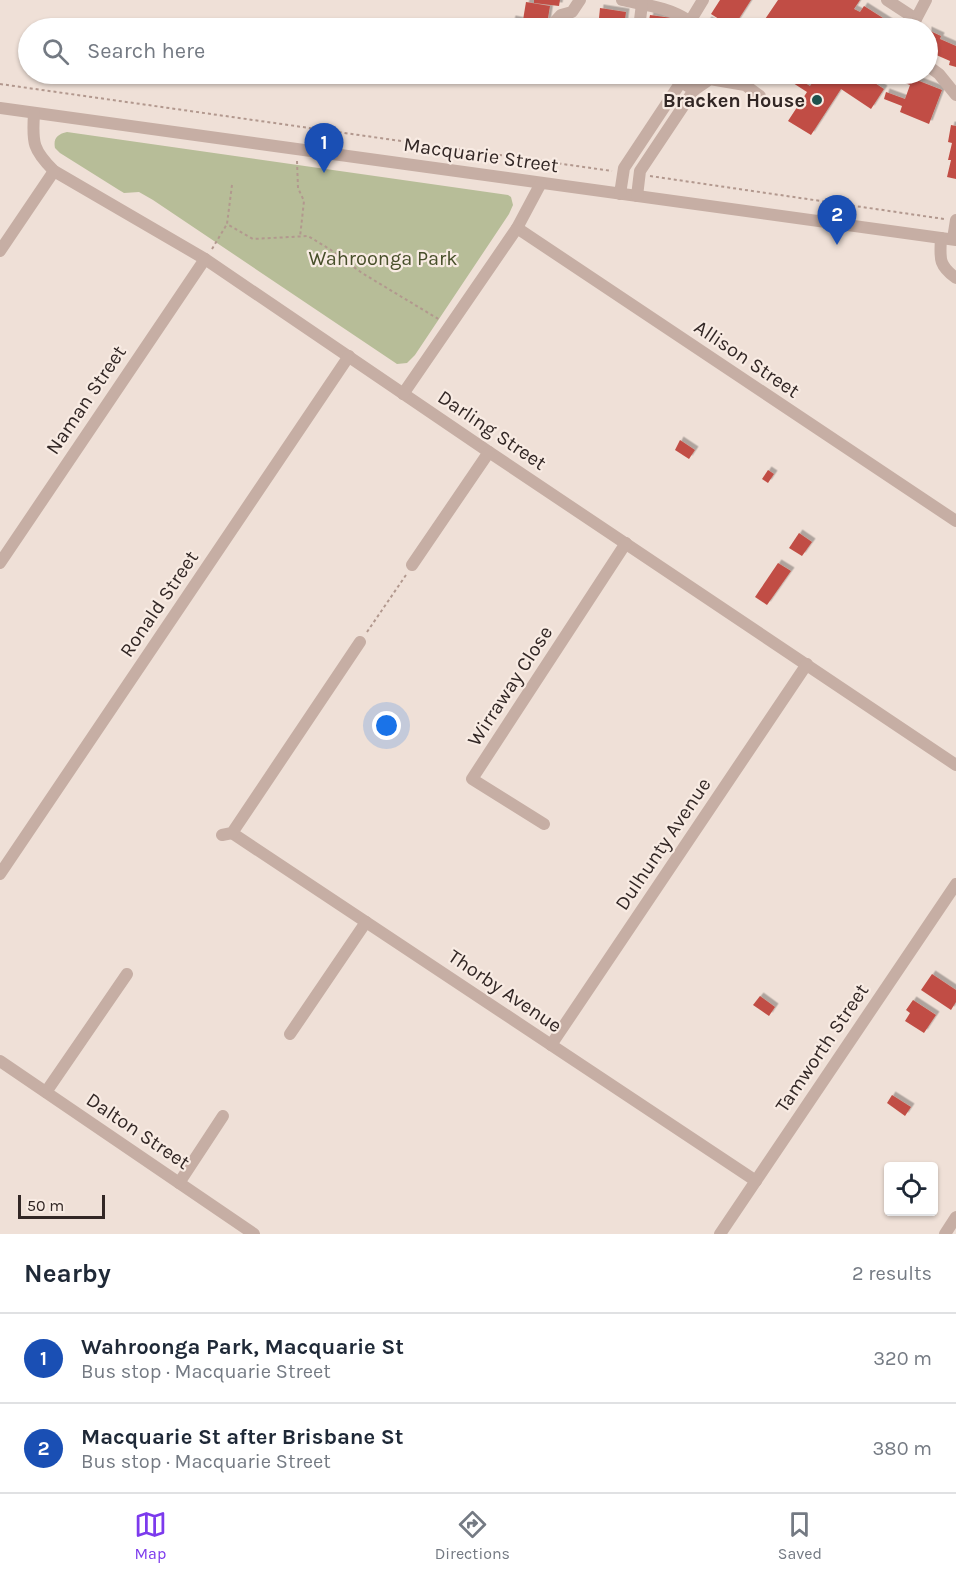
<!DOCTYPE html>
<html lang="en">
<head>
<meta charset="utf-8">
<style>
  :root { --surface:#fff; --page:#f6f6f7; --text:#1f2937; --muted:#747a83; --line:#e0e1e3; --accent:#7c3aed }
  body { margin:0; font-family:Karla,sans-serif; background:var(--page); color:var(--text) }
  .controls { position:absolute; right:18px; bottom:18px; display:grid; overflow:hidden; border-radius:6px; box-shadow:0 2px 4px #0004 }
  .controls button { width:54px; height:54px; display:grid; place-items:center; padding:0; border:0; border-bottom:2px solid var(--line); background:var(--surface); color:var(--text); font:30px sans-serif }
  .scale { position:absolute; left:18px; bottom:15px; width:87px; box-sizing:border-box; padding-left:6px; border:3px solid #322725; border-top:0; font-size:16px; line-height:21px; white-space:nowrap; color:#322725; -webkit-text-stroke:4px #f8ebe3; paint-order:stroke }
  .you { position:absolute; left:387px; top:726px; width:21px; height:21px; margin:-15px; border:4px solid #fff; border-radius:50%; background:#1a73e8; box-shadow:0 0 0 9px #1a73e833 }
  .badge { display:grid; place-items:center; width:39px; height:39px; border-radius:50%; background:var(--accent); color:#fff; font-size:20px; font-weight:700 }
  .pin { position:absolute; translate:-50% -50px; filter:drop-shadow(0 2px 3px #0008) }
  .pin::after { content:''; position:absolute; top:32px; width:21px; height:18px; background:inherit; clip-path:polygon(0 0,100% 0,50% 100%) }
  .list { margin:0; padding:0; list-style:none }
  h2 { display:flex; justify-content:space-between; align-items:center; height:78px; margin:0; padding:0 24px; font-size:26px }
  h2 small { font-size:20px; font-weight:400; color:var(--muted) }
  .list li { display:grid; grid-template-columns:39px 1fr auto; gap:18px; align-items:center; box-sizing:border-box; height:90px; padding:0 24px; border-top:2px solid var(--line) }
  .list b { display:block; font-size:22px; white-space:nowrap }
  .list p { margin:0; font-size:20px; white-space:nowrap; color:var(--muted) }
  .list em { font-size:20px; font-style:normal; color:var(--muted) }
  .icon { flex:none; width:33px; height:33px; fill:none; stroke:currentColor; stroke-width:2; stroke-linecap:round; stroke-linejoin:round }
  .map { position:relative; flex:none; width:956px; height:1234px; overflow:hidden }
  .search { position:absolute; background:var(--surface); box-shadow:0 2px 4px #0004; left:18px; right:18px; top:18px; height:66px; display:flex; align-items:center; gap:15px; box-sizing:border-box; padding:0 21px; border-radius:33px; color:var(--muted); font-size:22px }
  .sheet { height:258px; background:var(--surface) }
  nav { display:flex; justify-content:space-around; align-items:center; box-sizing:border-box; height:84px; border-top:2px solid var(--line); background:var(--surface); font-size:16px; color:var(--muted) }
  nav a { display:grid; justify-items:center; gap:3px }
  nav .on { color:var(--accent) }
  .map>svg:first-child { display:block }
  .green { fill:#b7bd98 }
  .building { fill:#c14e44; filter:url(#shadow) }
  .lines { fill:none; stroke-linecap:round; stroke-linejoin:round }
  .path { stroke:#b2988e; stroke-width:2; stroke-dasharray:3 3; stroke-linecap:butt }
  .minor { stroke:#c6aea4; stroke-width:12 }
  .poi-dot { fill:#1d514c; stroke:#f8ebe3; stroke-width:2 }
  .labels { text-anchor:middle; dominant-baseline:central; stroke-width:4.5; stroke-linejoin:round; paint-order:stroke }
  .poi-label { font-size:20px; font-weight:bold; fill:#322725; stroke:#f8ebe3; text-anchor:end }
  .street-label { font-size:20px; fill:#322725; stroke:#f8ebe3 }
  .park-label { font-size:20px; fill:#474f2a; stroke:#f8ebe3 }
</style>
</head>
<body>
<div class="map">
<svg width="956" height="1234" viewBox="0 0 956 1234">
  <defs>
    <filter id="shadow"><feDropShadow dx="3.5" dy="-3.5" stdDeviation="0" flood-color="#0004"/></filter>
  </defs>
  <rect width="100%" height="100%" fill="#efe0d7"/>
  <!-- green -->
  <path class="green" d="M 67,132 L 508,195 L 511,197 L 513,205 L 509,214 L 415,355 L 407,363 L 397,364 L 153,200 L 139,192 L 124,193 L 119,190 L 60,153 L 55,148 C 53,138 58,134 67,132 Z"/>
  <!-- building -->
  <g class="building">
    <polygon points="534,0 560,0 559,6 534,3"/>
    <polygon points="720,0 751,0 733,28 711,14"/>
    <polygon points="778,0 860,0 854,9 860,12 864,6 894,25 892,28 759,28"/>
    <polygon points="526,2 550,6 547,24 523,20"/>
    <polygon points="600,8 626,12 624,28 598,28"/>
    <polygon points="650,15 672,18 671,28 644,28 644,26 648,26"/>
    <polygon points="512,19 537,24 536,28 510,28"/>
    <polygon points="708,20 725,28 703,28"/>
    <polygon points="558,23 584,27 584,28 557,28"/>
    <polygon points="928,30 941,36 940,39 956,46 956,67 949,65 950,61 934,54 935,51 928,47"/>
    <polygon points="639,74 660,74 660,78"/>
    <polygon points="779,74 812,74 805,83 810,86 818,74 861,74 884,89 871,109 841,89 811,135 788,121 807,92"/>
    <polygon points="889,74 907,74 915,76 914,79 942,90 929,124 900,112 902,106 884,99 886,92 905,99 910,85 888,77"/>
    <polygon points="951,125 956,126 956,179 947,177 951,160 948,160 952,143 948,142"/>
    <polygon points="680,440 695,450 689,459 675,450"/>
    <polygon points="768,470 774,474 768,483 762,479"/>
    <polygon points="799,533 812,542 802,556 789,548"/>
    <polygon points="778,563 791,571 767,605 755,597"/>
    <polygon points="932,974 956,990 956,1002 951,1010 921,990"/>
    <polygon points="760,996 775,1007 769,1016 753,1005"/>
    <polygon points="913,1000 936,1015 924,1033 905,1021 910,1013 906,1010"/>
    <polygon points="892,1095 911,1107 905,1116 887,1103"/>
  </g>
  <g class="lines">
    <!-- path -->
    <g class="path">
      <polyline points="0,84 612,171"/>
      <polyline points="297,161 298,188 304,201 300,237"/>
      <polyline points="650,176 944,219"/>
      <polyline points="232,185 227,224 253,239 308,236 331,250 362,273 440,320"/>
      <polyline points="212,249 227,224"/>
      <polyline points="367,632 406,575"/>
    </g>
    <!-- minor -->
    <g class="minor">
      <path d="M 622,0 C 645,5 669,7 689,21"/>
      <polyline points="887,0 916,19 911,28"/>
      <polyline points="916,19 926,0"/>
      <polyline points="549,28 561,15 572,12 580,0"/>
      <polyline points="639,28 642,4"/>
      <polyline points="686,28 703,0"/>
      <polyline points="928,66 939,74 956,95"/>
      <polyline points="682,74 681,82 694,90 710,79 745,85 760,96"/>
      <polyline points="0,108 956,240"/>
      <path d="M 34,114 C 32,143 33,150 54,171 L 205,259 L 489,452 L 956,765"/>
      <polyline points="620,194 624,168 681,82"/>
      <polyline points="637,196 640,171 694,90"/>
      <polyline points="517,228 956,521"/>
      <path d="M 941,238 C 940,258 938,265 956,278"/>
      <polyline points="953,239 956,220"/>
      <polyline points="0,251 54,171"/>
      <polyline points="403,394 517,228 541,183"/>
      <polyline points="0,563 205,259"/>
      <polyline points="412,565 489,452"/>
      <polyline points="544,824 472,779 626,543"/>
      <polyline points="232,833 756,1181"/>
      <polyline points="222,835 232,833 360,642"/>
      <polyline points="0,874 349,356"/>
      <polyline points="290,1034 366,922"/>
      <polyline points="551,1045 807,664"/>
      <polyline points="0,1061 254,1234"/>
      <polyline points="46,1092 127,974"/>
      <polyline points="179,1183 223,1116"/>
      <polyline points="720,1234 956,884"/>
      <polyline points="945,1234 956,1217"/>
    </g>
  </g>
  <!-- markers -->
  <circle class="poi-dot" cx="817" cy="100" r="6"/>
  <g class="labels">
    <!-- poi labels -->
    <g class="poi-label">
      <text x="805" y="100">Bracken House</text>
    </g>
    <!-- street labels -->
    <g class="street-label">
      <text transform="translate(481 155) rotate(8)">Macquarie Street</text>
      <text transform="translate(747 359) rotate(34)">Allison Street</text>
      <text transform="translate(86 400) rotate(-56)">Naman Street</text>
      <text transform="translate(492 430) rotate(34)">Darling Street</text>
      <text transform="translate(159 604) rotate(-56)">Ronald Street</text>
      <text transform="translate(510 686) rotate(-57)">Wirraway Close</text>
      <text transform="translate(663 844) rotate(-56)">Dulhunty Avenue</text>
      <text transform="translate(505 991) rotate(34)">Thorby Avenue</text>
      <text transform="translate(822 1048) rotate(-56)">Tamworth Street</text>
      <text transform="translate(138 1131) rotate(34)">Dalton Street</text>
    </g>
    <!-- park labels -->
    <g class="park-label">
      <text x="383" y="258">Wahroonga Park</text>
    </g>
  </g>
</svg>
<div class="controls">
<button><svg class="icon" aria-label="locate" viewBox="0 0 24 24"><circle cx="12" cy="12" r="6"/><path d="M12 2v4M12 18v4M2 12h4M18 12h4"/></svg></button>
</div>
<div class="scale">50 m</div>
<div class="you"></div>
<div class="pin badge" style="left:324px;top:173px;background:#1a4fb4">1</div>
<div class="pin badge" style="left:837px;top:245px;background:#1a4fb4">2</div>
<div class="search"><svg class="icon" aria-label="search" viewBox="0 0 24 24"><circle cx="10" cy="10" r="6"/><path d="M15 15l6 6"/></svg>Search here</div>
</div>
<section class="sheet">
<h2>Nearby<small>2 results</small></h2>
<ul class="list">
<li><span class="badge" style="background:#1a4fb4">1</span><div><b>Wahroonga Park, Macquarie St</b><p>Bus stop · Macquarie Street</p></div><em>320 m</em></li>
<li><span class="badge" style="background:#1a4fb4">2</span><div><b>Macquarie St after Brisbane St</b><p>Bus stop · Macquarie Street</p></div><em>380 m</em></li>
</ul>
</section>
<nav>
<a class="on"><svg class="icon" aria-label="map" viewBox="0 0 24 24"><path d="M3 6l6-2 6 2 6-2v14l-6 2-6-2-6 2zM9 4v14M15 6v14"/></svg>Map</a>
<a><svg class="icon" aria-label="directions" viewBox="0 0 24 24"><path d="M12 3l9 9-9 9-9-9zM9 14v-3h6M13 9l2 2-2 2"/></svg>Directions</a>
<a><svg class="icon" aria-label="saved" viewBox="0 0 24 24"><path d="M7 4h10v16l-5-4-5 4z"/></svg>Saved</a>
</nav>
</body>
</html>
